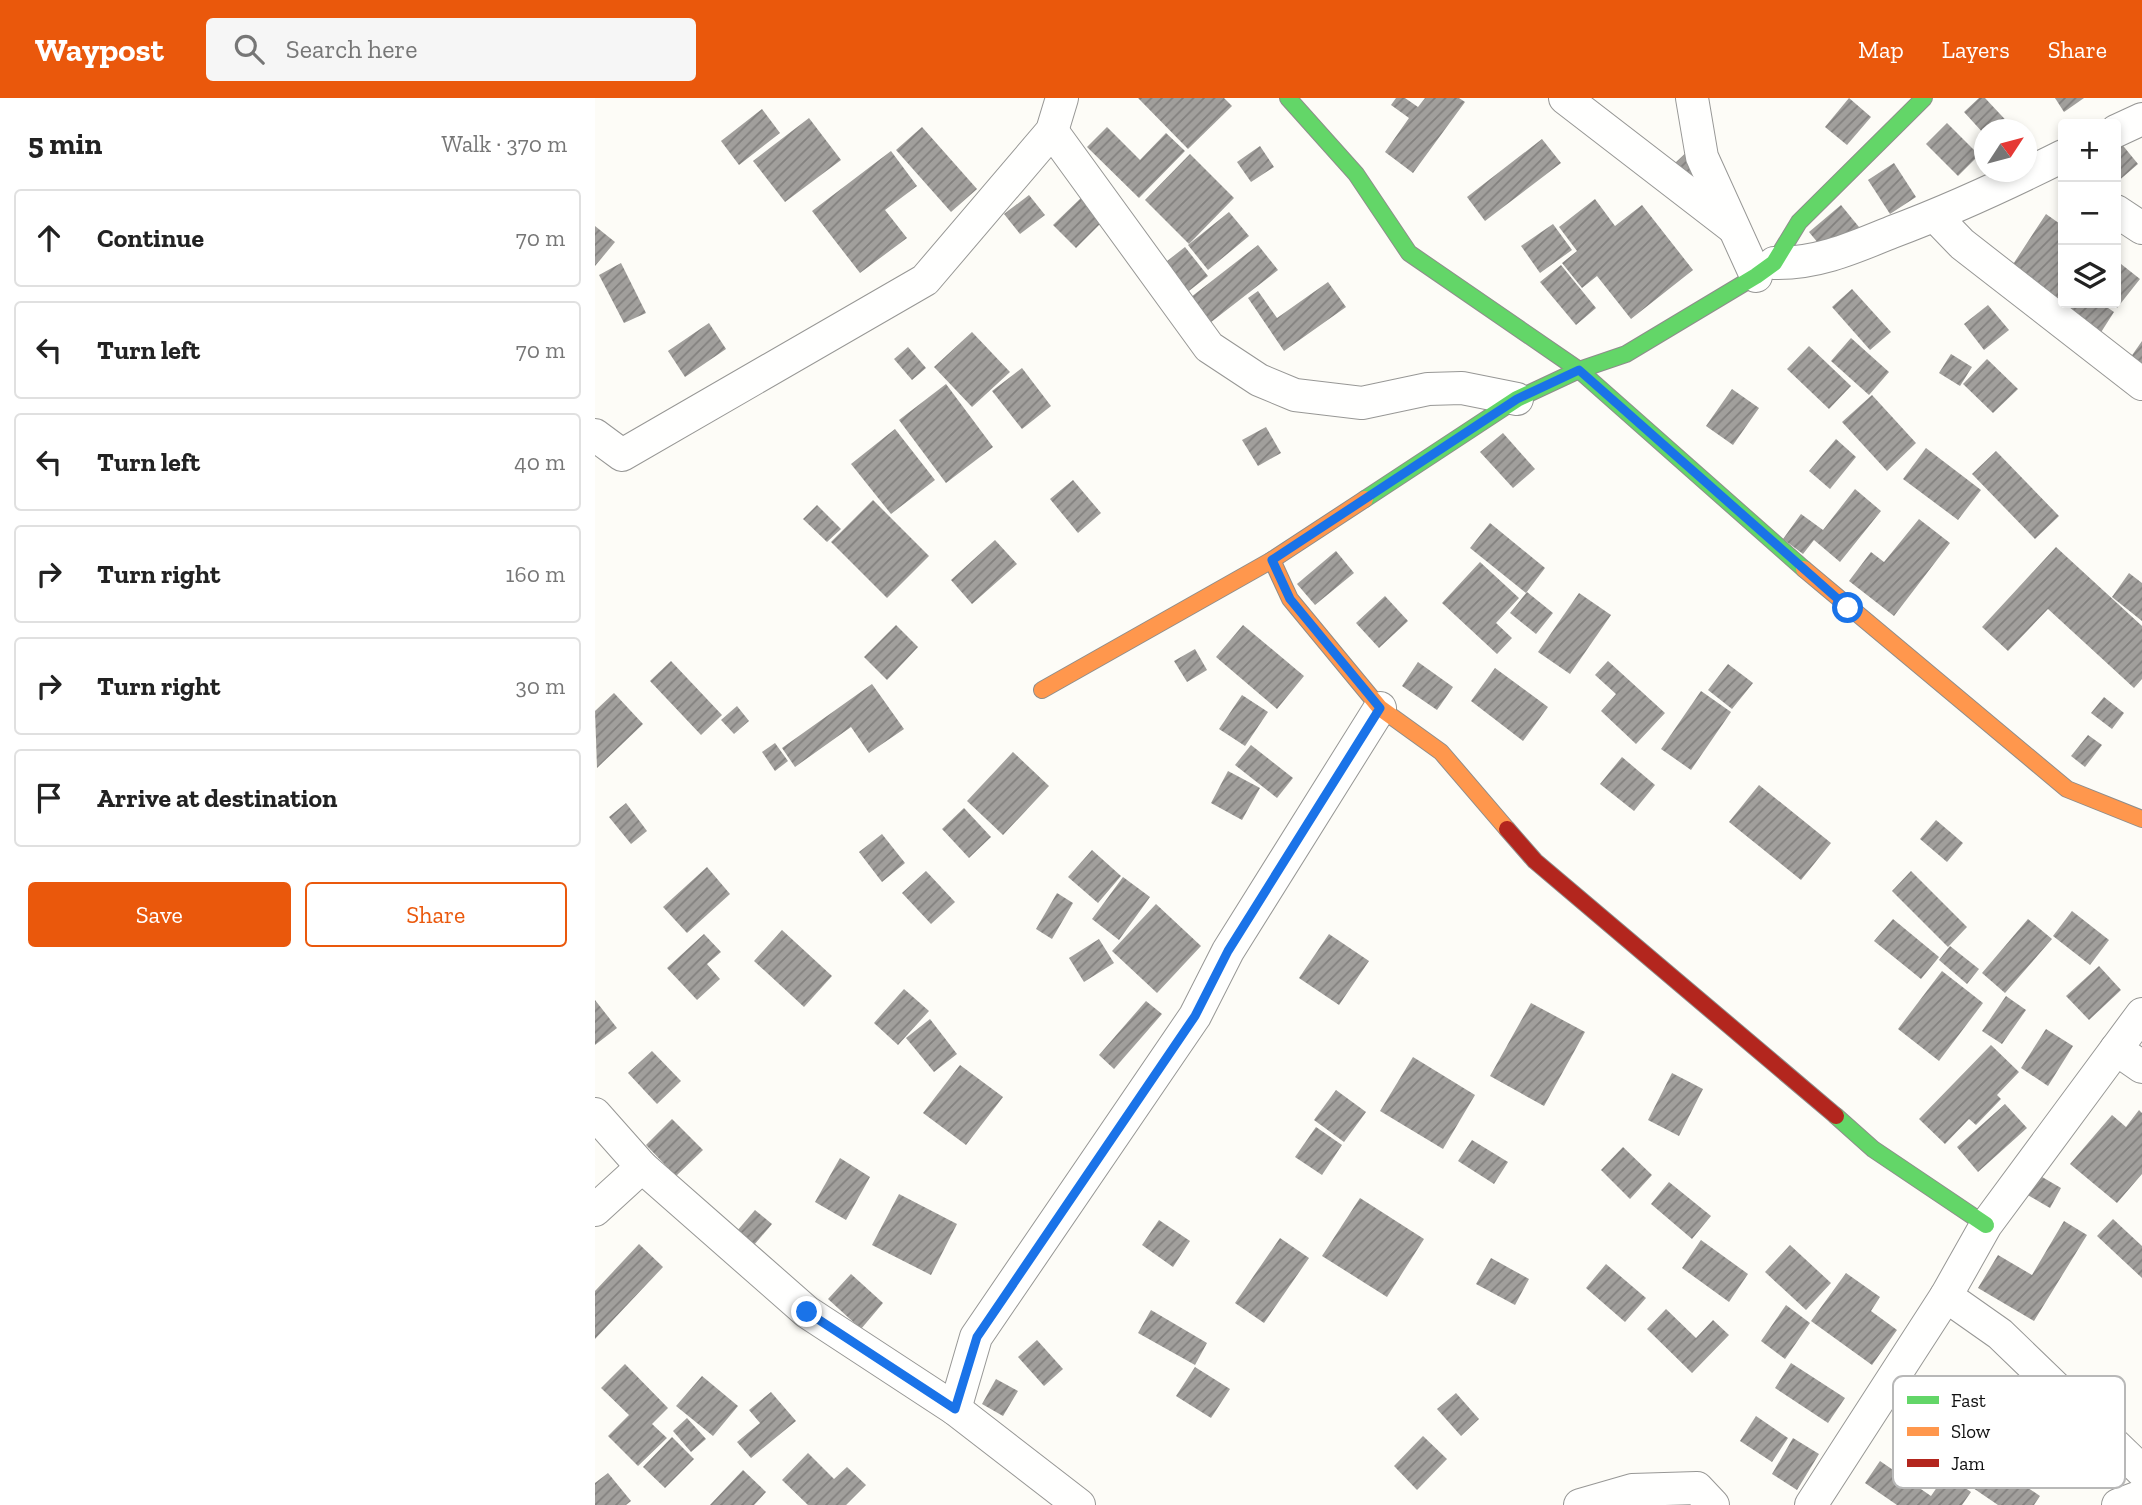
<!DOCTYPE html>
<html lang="en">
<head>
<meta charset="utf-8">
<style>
  :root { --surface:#fff; --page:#f6f6f6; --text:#222; --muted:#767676; --line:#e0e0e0; --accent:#ea580c }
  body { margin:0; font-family:"Zilla Slab",serif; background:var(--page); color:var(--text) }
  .controls { position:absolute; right:21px; top:21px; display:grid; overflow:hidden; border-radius:7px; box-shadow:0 4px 10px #0003 }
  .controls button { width:63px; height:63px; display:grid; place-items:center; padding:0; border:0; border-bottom:2px solid var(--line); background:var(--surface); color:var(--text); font:35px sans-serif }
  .compass { position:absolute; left:1379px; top:21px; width:63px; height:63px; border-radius:50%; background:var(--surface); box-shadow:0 4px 10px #0003; rotate:54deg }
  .stop { position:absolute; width:21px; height:21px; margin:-16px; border:5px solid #1a73e8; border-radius:50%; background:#fff }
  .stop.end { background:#1a73e8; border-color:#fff; box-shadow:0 2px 7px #0008 }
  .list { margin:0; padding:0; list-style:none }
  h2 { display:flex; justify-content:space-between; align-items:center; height:91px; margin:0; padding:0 28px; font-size:30px }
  h2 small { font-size:23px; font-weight:400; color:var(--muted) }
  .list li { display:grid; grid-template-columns:46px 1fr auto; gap:21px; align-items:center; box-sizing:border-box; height:98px; margin:0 14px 14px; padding:0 14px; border:2px solid var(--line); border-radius:7px }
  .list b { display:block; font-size:26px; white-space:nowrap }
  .list em { font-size:23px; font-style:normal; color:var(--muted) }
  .actions { display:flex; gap:14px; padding:21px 28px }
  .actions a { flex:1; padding:16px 0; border:2px solid var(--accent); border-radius:7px; text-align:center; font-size:24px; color:var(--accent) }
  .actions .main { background:var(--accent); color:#fff }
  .icon { flex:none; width:38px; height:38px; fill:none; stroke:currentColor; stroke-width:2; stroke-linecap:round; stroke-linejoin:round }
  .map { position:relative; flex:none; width:1547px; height:1407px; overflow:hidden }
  header { display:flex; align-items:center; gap:42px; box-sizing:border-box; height:98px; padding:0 35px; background:var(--accent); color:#fff }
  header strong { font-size:33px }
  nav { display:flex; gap:38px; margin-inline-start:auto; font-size:24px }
  .search { width:490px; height:63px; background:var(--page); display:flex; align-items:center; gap:18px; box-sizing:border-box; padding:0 24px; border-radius:7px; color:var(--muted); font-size:26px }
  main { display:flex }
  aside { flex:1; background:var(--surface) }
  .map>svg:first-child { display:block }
  .building { fill:url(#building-hatch) }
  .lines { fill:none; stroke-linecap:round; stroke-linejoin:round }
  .street-casing { stroke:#979795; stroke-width:34 }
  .fast-casing { stroke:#8e8d8b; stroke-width:18 }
  .slow-casing { stroke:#8e8d8b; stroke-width:18 }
  .jam-casing { stroke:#8e8d8b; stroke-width:18 }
  .street { stroke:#fffffe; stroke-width:32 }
  .fast { stroke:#63d668; stroke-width:16 }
  .slow { stroke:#ff974d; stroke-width:16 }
  .jam { stroke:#b3261e; stroke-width:16 }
  .route { stroke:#1a73e8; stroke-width:9 }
  .key { fill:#fff; stroke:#b8b8b8; stroke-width:2 }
  .key-label { font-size:19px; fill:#111 }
</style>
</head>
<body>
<header>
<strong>Waypost</strong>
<div class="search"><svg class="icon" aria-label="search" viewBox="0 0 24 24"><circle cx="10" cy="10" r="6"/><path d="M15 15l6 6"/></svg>Search here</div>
<nav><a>Map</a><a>Layers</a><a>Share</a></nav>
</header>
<main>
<aside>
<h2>5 min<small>Walk · 370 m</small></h2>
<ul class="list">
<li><svg class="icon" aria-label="ahead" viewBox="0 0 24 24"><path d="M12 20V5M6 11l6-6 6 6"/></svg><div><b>Continue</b></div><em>70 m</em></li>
<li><svg class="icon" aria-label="left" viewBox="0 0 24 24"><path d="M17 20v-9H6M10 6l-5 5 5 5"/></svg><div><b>Turn left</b></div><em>70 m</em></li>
<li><svg class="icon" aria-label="left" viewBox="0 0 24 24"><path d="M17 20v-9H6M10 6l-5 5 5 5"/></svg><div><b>Turn left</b></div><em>40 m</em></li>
<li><svg class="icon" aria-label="right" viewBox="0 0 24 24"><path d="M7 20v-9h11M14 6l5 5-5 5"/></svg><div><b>Turn right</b></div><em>160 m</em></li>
<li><svg class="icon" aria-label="right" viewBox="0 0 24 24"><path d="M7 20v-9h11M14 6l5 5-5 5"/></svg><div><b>Turn right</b></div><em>30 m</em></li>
<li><svg class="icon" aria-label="arrive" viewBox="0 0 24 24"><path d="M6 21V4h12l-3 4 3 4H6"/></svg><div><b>Arrive at destination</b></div></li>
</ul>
<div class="actions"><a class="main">Save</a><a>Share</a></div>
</aside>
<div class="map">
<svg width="1547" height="1407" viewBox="0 0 1547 1407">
  <defs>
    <pattern id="building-hatch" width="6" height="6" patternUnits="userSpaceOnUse" patternTransform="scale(1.75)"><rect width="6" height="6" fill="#a19f9c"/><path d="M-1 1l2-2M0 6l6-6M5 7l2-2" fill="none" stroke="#82807e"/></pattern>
  </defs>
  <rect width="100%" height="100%" fill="#fdfcf7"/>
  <!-- building -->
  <g class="building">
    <polygon points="543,0 629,0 637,8 593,51"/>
    <polygon points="801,0 810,0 823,9 830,0 864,0 870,4 818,75 790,54 814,20 796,7"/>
    <polygon points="1254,0 1276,19 1252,47 1230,29"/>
    <polygon points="1384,0 1390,0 1420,32 1390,32 1390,37 1369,14"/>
    <polygon points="1460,0 1489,0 1469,14"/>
    <polygon points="167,11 185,35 144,67 126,43"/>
    <polygon points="214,20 246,62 190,104 158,63"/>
    <polygon points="1352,25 1384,57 1363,78 1331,46"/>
    <polygon points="327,29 382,91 356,114 301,52"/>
    <polygon points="512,29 545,62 571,35 590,53 544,100 492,49"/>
    <polygon points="947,41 966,65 890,123 872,99"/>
    <polygon points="1525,44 1543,66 1521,85 1521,47"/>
    <polygon points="665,48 679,69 656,84 642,64"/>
    <polygon points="1097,49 1104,91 1079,66"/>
    <polygon points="296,53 322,88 290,112 312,140 265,175 217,113"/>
    <polygon points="595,56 639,100 594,146 550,102"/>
    <polygon points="1299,65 1321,99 1295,116 1273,82"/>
    <polygon points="434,97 450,117 425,136 409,116"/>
    <polygon points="489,97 512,119 481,150 458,127"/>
    <polygon points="1000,101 1020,128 1047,107 1098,172 1036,221 1002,178 987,190 967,165 982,153 964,129"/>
    <polygon points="1246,107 1264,129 1232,156 1214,134"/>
    <polygon points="634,114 654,138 613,172 593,147"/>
    <polygon points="1451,116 1468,128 1468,205 1506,205 1519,214 1503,239 1411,177"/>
    <polygon points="958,126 977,152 945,175 926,148"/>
    <polygon points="0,128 20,144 0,168"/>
    <polygon points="663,147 683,172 611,228 591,203"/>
    <polygon points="590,149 613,178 585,200 562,171"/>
    <polygon points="1521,162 1545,181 1522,210 1515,205 1521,205"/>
    <polygon points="26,165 51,215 29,225 4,177"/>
    <polygon points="966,167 1001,210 981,227 945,184"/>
    <polygon points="733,184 751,209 689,253 653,200 663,193 682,220"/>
    <polygon points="1257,191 1296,234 1275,252 1237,209"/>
    <polygon points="1393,207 1414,232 1389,252 1369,226"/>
    <polygon points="114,225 131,251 90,279 73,253"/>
    <polygon points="377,234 415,274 377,309 339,269"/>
    <polygon points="1256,240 1294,274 1274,297 1236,263"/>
    <polygon points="1547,243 1547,273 1533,263"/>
    <polygon points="1214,248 1256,288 1234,311 1192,271"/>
    <polygon points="313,249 331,270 317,282 299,261"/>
    <polygon points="1356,256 1377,269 1365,288 1344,275"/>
    <polygon points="1392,261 1423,291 1398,315 1368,286"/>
    <polygon points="427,270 456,308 427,331 397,293"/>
    <polygon points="351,286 398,349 351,385 304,322"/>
    <polygon points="1137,291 1164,310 1138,347 1111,328"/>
    <polygon points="1277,297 1321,345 1292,373 1247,324"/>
    <polygon points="671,329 686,355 663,368 647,342"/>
    <polygon points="300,331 340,382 296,416 256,366"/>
    <polygon points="908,335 940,371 918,390 885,354"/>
    <polygon points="1241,341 1261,359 1235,391 1214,373"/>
    <polygon points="1331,350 1386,392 1363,422 1308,381"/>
    <polygon points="1401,353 1464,418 1440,441 1377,376"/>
    <polygon points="478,382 506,415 483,435 455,401"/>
    <polygon points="1260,391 1286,413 1245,464 1219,442 1208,456 1188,441 1206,416 1228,432"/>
    <polygon points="278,402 334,458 292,500 236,444"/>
    <polygon points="222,407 246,431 232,444 208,421"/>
    <polygon points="1324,421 1355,445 1299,518 1254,483 1276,454 1289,464"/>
    <polygon points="895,425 950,470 931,495 875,450"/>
    <polygon points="400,442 422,466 377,506 356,482"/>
    <polygon points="1461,449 1547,528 1547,581 1539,590 1453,511 1413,553 1387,529"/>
    <polygon points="741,453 759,475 720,507 702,486"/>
    <polygon points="885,464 924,500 901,525 917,540 902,556 847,505"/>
    <polygon points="1534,475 1547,485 1547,523 1517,499"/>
    <polygon points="932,494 958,515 941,536 915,515"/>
    <polygon points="984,495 1016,517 975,576 943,554"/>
    <polygon points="790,498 813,523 784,550 761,525"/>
    <polygon points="301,527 323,549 292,582 269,559"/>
    <polygon points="648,527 709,578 682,611 621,559"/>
    <polygon points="600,551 612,572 592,584 579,563"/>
    <polygon points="76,563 127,617 106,637 55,583"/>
    <polygon points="1013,563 1070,615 1041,646 1006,613 1021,596 1000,577"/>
    <polygon points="823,564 858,589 842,612 807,588"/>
    <polygon points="1133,566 1158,585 1137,611 1113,592"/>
    <polygon points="900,570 953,609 928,643 876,603"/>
    <polygon points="277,586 309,631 274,655 256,629 200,669 187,650"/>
    <polygon points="1106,593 1136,614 1096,672 1066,651"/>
    <polygon points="19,595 48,626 2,670 0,613"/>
    <polygon points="647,597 673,614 650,648 624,631"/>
    <polygon points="1509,599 1529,615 1517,631 1496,615"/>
    <polygon points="142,608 154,623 139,636 126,622"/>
    <polygon points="1493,637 1507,647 1490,669 1476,658"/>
    <polygon points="180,645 193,663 180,673 167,654"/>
    <polygon points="656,647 698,680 682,700 640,667"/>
    <polygon points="418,654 454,688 408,737 372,703"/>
    <polygon points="1027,659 1060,687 1039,713 1005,686"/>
    <polygon points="633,673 665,690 647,722 616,705"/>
    <polygon points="1164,687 1236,745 1206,782 1134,724"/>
    <polygon points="31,705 52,733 36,746 14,719"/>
    <polygon points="369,710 396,739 374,760 347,731"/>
    <polygon points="1341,722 1368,745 1352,764 1325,741"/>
    <polygon points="287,736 310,765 287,784 264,754"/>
    <polygon points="497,752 526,778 503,805 473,779"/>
    <polygon points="112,769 135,796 92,835 68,809"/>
    <polygon points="331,773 360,804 336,826 307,795"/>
    <polygon points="1316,773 1372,829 1353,849 1297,793"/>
    <polygon points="528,779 555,799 524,842 497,821"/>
    <polygon points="462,795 478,805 457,841 441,831"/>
    <polygon points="561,806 606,848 562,895 517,853"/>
    <polygon points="1477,813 1514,842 1495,867 1458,838"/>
    <polygon points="1298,821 1344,859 1326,881 1279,843"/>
    <polygon points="1433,821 1457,841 1410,895 1387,875"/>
    <polygon points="187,832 237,878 209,909 159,863"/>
    <polygon points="109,836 126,854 112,866 125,881 102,902 72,870"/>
    <polygon points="734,836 774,863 744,907 704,880"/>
    <polygon points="504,841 519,865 489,884 474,860"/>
    <polygon points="1355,848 1384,871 1372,886 1344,862"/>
    <polygon points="1504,868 1526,892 1494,922 1471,898"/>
    <polygon points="1347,873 1388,905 1344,963 1303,931"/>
    <polygon points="309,891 334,913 303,947 279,925"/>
    <polygon points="1411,898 1431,912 1407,946 1387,933"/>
    <polygon points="0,902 22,930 0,947"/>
    <polygon points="551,903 567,916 519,971 504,957"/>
    <polygon points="936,905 990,934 949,1008 895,978"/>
    <polygon points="335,921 362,956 339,974 311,940"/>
    <polygon points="1451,931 1478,948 1453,988 1426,970"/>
    <polygon points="1396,947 1424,974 1402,997 1406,1001 1381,1027 1374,1021 1350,1046 1324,1021"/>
    <polygon points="57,953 86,983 62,1006 33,975"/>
    <polygon points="818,959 880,997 848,1051 785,1013"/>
    <polygon points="365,967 408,999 371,1047 328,1015"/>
    <polygon points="1077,975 1108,991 1084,1038 1053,1022"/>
    <polygon points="741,992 771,1014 749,1044 719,1022"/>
    <polygon points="1410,1006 1432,1030 1383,1074 1362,1049"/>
    <polygon points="1544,1012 1547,1015 1547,1076 1522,1105 1475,1066 1517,1017 1531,1029"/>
    <polygon points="77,1021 108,1052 81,1078 51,1047"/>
    <polygon points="721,1029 747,1047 727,1077 700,1059"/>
    <polygon points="877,1042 913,1064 899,1086 863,1063"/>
    <polygon points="1028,1049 1057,1077 1035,1101 1006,1072"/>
    <polygon points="245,1060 275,1079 251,1122 220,1104"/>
    <polygon points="1442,1076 1466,1090 1455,1110 1431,1096"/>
    <polygon points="1074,1084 1116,1118 1097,1141 1056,1106"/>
    <polygon points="304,1096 362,1126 336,1177 277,1147"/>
    <polygon points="765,1100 829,1141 792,1199 727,1158"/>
    <polygon points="160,1112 177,1126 159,1147 142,1133"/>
    <polygon points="1518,1121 1547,1148 1547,1180 1502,1138"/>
    <polygon points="564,1122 595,1143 578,1169 547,1147"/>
    <polygon points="1469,1123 1492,1137 1439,1223 1383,1190 1403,1157 1437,1177"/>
    <polygon points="685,1140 714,1160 669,1225 640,1205"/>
    <polygon points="1106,1142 1153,1176 1134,1204 1087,1170"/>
    <polygon points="44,1146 68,1169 0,1241 0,1193"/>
    <polygon points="1195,1147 1236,1185 1211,1212 1170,1174"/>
    <polygon points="896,1160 934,1181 920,1207 881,1186"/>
    <polygon points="1011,1166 1051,1200 1030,1224 991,1190"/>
    <polygon points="1251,1175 1285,1199 1276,1213 1302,1232 1277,1267 1216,1223"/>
    <polygon points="256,1176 288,1205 266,1231 233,1201"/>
    <polygon points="1191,1207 1215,1225 1190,1261 1166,1243"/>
    <polygon points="1071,1211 1101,1240 1118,1222 1134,1237 1097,1275 1052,1231"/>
    <polygon points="556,1212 612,1245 600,1267 543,1235"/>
    <polygon points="442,1242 468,1271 449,1288 423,1259"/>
    <polygon points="1196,1265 1250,1300 1233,1325 1180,1290"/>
    <polygon points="30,1266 73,1310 57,1326 72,1340 43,1368 13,1338 34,1317 6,1290"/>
    <polygon points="600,1269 635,1291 616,1320 581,1298"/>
    <polygon points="107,1278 143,1308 118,1338 81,1308"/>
    <polygon points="401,1281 423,1293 408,1318 387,1306"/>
    <polygon points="176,1294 201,1323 156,1360 142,1344 165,1325 154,1312"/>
    <polygon points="861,1295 884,1321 866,1338 842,1311"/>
    <polygon points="1161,1318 1193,1340 1177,1364 1145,1343"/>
    <polygon points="92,1320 111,1341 96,1354 78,1333"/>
    <polygon points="1398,1326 1423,1342 1404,1370 1445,1398 1439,1407 1403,1407 1331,1358 1349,1331 1381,1352"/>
    <polygon points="828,1338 852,1361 822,1392 799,1368"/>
    <polygon points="77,1339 99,1361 70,1390 48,1369"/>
    <polygon points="1198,1340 1224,1356 1202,1392 1177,1376"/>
    <polygon points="213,1355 239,1381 252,1369 271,1387 251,1407 213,1407 187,1382"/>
    <polygon points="1285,1363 1336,1398 1351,1376 1376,1394 1367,1407 1302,1407 1270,1385"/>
    <polygon points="148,1372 171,1394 159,1407 115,1407"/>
    <polygon points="13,1375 36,1403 31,1407 0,1407 0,1385"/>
  </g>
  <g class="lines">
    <!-- street casing -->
    <g class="street-casing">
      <g id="street">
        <polyline points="970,0 1136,128"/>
        <polyline points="1097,0 1107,59 1161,178"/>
        <polyline points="457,33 614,249 664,282 700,297 767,305 833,291 867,290 922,301"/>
        <polyline points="1521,33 1547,21"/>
        <polyline points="1521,113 1547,130"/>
        <polyline points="1340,118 1367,146 1547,286"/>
        <path d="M 1179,165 C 1222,166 1258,150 1297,134 C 1356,112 1412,86 1468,58"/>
        <polyline points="0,337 27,357 330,182 457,33 467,0"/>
        <polyline points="1521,951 1547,969"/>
        <polyline points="0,1016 47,1069 212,1214 360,1311 484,1407"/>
        <polyline points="0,1112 47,1069"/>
        <polyline points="1351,1198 1405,1236 1547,1373"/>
        <polyline points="360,1311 381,1239 600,918 633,853 785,610"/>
        <polyline points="985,1407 1037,1392 1102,1390 1118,1407"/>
        <polyline points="1216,1407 1351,1198 1391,1127 1547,916"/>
        <polyline points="1523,1407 1547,1398"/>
      </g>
    </g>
    <!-- fast casing -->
    <g class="fast-casing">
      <g id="fast">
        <polyline points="693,0 761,76 814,155 984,272 1209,471"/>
        <polyline points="770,401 922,301 984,272 1031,256 1161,178 1179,165 1204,124 1329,0"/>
        <polyline points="1241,1018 1278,1051 1391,1127"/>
      </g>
    </g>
    <!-- slow casing -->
    <g class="slow-casing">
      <g id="slow">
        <polyline points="677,462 695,501 785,610 846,654 912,731"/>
        <polyline points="1209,471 1472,691 1547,721"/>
        <polyline points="447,592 677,462 770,401"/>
      </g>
    </g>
    <!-- jam casing -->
    <g class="jam-casing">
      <polyline id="jam" points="912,731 940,763 1241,1018"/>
    </g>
    <!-- street -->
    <use href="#street" class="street"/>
    <!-- fast -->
    <use href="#fast" class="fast"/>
    <!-- slow -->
    <use href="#slow" class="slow"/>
    <!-- jam -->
    <use href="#jam" class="jam"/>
  </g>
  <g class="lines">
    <!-- route -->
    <polyline class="route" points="212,1214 360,1311 382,1239 600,918 633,853 785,610 695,501 677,462 922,301 984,272 1253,510"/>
  </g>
  <!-- legend -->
  <rect x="1298" y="1278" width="232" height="112" rx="10" class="key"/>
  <rect x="1312" y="1298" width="32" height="8" fill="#63d668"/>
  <rect x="1312" y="1329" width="32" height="9" fill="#ff974d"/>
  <rect x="1312" y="1361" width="32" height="8" fill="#b3261e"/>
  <g class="key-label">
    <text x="1356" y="1309">Fast</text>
    <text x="1356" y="1340">Slow</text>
    <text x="1356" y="1372">Jam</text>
  </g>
</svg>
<div class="controls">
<button>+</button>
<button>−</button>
<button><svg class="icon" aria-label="layers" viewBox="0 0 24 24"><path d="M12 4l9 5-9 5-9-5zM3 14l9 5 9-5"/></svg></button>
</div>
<svg class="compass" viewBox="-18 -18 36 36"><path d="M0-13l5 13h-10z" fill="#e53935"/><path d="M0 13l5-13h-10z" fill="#767676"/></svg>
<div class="stop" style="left:1253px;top:510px"></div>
<div class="stop end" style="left:212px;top:1214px"></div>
</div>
</main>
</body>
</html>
